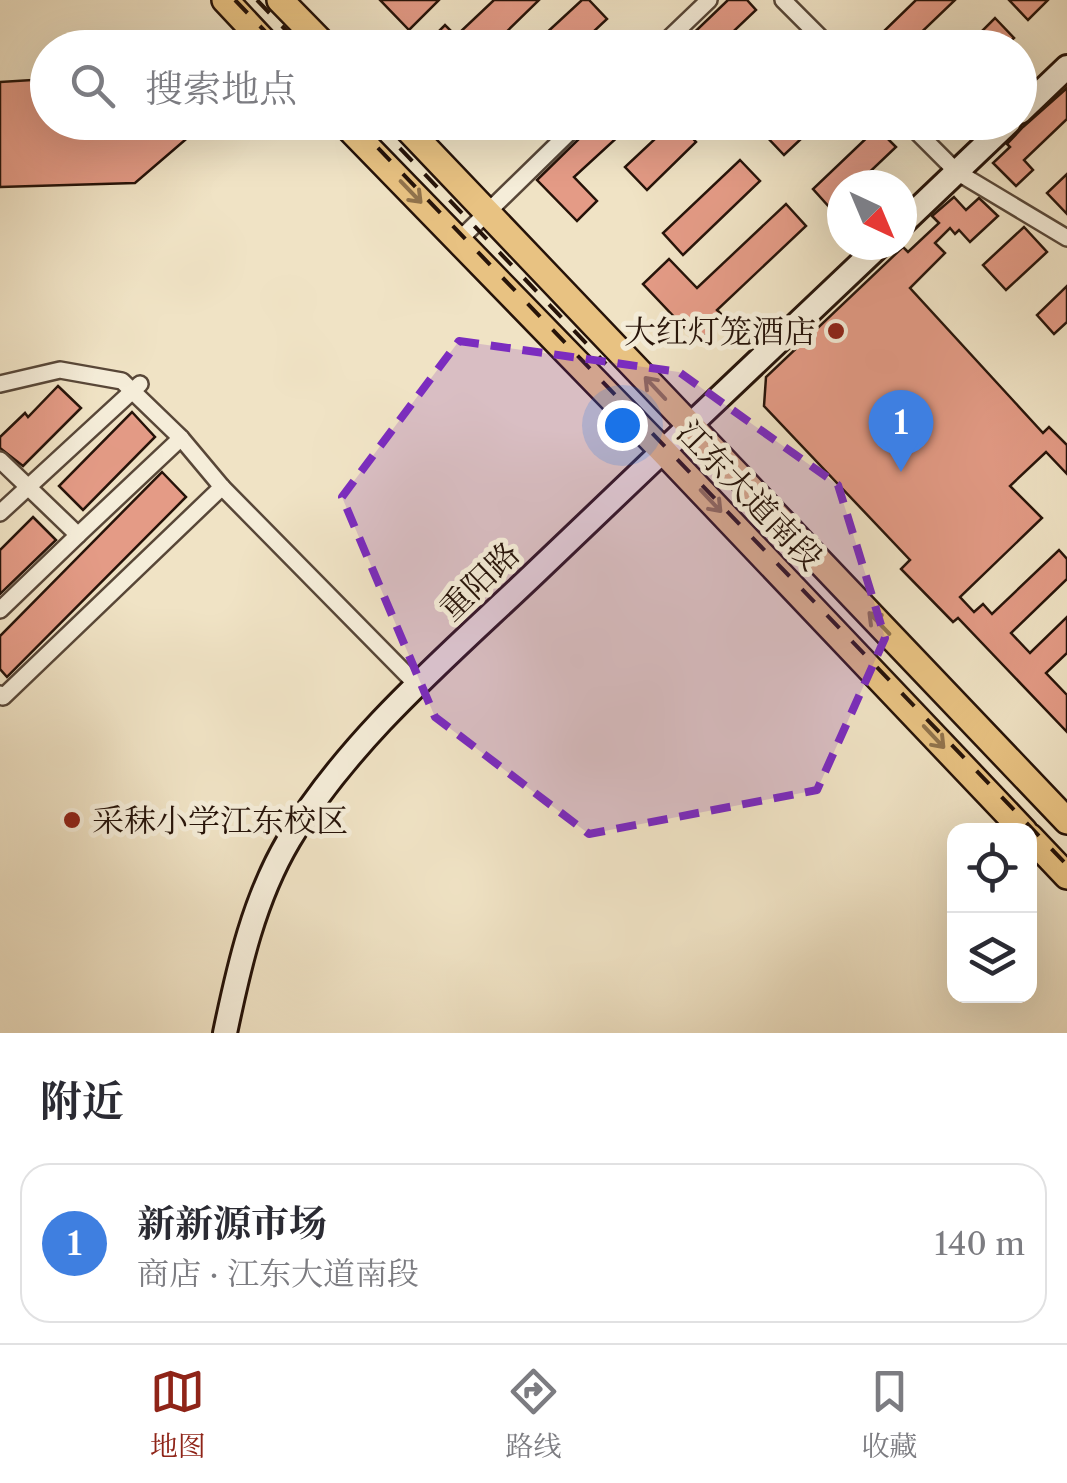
<!DOCTYPE html>
<html lang="zh">
<head>
<meta charset="utf-8">
<style>
  :root { --surface:#fff; --page:#f2f2f3; --text:#2b2b33; --muted:#7c7c81; --line:#e1e1e2; --accent:#8f2418 }
  body { margin:0; font-family:"Libre Caslon Text","Noto Serif SC",serif; background:var(--page); color:var(--text) }
  .controls { position:absolute; right:30px; bottom:30px; display:grid; overflow:hidden; border-radius:20px; box-shadow:0 10px 40px #0002 }
  .controls button { width:90px; height:90px; display:grid; place-items:center; padding:0; border:0; border-bottom:2px solid var(--line); background:var(--surface); color:var(--text); font:50px sans-serif }
  .compass { position:absolute; left:827px; top:170px; width:90px; height:90px; border-radius:50%; background:var(--surface); box-shadow:0 10px 40px #0002; rotate:136deg }
  .you { position:absolute; left:622px; top:425px; width:35px; height:35px; margin:-25px; border:8px solid #fff; border-radius:50%; background:#1a73e8; box-shadow:0 0 0 15px #1a73e833 }
  .badge { display:grid; place-items:center; width:65px; height:65px; border-radius:50%; background:var(--accent); color:#fff; font-size:32px; font-weight:700 }
  .pin { position:absolute; translate:-50% -82px; filter:drop-shadow(0 2px 5px #0008) }
  .pin::after { content:''; position:absolute; top:52px; width:35px; height:30px; background:inherit; clip-path:polygon(0 0,100% 0,50% 100%) }
  .list { margin:0; padding:0; list-style:none }
  h2 { display:flex; justify-content:space-between; align-items:center; height:130px; margin:0; padding:0 40px; font-size:42px }
  h2 small { font-size:32px; font-weight:400; color:var(--muted) }
  .list li { display:grid; grid-template-columns:65px 1fr auto; gap:30px; align-items:center; box-sizing:border-box; height:160px; margin:0 20px 20px; padding:0 20px; border:2px solid var(--line); border-radius:30px }
  .list b { display:block; font-size:38px; white-space:nowrap }
  .list p { margin:0; font-size:32px; white-space:nowrap; color:var(--muted) }
  .list em { font-size:32px; font-style:normal; color:var(--muted) }
  .icon { flex:none; width:55px; height:55px; fill:none; stroke:currentColor; stroke-width:2; stroke-linecap:round; stroke-linejoin:round }
  .map { position:relative; flex:none; width:1067px; height:1033px; overflow:hidden }
  .search { position:absolute; background:var(--surface); box-shadow:0 10px 40px #0002; left:30px; right:30px; top:30px; height:110px; display:flex; align-items:center; gap:25px; box-sizing:border-box; padding:0 35px; border-radius:55px; color:var(--muted); font-size:38px }
  .sheet { height:310px; background:var(--surface) }
  nav { display:flex; justify-content:space-around; align-items:center; box-sizing:border-box; height:140px; border-top:2px solid var(--line); background:var(--surface); font-size:28px; color:var(--muted) }
  nav a { display:grid; justify-items:center; gap:5px }
  nav .on { color:var(--accent) }
  .map>svg:first-child { display:block }
  .building { fill:#e49b86; stroke:#261309; stroke-width:2.5 }
  .lines { fill:none; stroke-linecap:round; stroke-linejoin:round }
  .street-casing { stroke:#584738; stroke-width:20 }
  .secondary-casing { stroke:#261309; stroke-width:28 }
  .primary-casing { stroke:#261309; stroke-width:30 }
  .street { stroke:#f5edd9; stroke-width:15 }
  .secondary { stroke:#f5edd9; stroke-width:22 }
  .primary { stroke:#e8c282; stroke-width:25 }
  .rail { stroke:#261309; stroke-width:4; stroke-dasharray:18 18; stroke-linecap:butt }
  .oneway { stroke:#91734c }
  .marked { fill:#7b2cbf; fill-opacity:0.2; stroke:#7b2cbf; stroke-width:8; stroke-dasharray:20 12; stroke-linejoin:round }
  .poi-dot { fill:#8f2418; stroke:#f5edd9; stroke-width:4 }
  .labels { text-anchor:middle; dominant-baseline:central; stroke-width:10; stroke-linejoin:round; paint-order:stroke }
  .poi-label { font-size:32px; fill:#261309; stroke:#f5edd9; text-anchor:end }
  .street-label { font-size:32px; fill:#261309; stroke:#f5edd9 }
</style>
</head>
<body>
<div class="map">
<svg width="1067" height="1033" viewBox="0 0 1067 1033">
  <rect width="100%" height="100%" fill="#f0e3c5"/>
  <filter id="stains"><feTurbulence type="fractalNoise" baseFrequency=".002" numOctaves="4"/><feColorMatrix values="0 0 0 0 .2 0 0 0 0 .09 0 0 0 0 .02 0 0 0 .5 -.17"/></filter>
  <radialGradient id="worn" r=".72"><stop offset=".6" stop-color="#630" stop-opacity="0"/><stop offset="1" stop-color="#630" stop-opacity=".3"/></radialGradient>
  <!-- building -->
  <g class="building">
    <polygon points="380,0 439,0 409,30"/>
    <polygon points="494,0 539,0 490,48 422,48 445,25 456,36"/>
    <polygon points="582,0 589,0 607,19 576,48 530,48"/>
    <polygon points="728,0 747,0 756,10 716,48 678,48"/>
    <polygon points="916,0 955,0 905,48 896,48 882,33"/>
    <polygon points="1009,0 1048,0 1028,20"/>
    <polygon points="995,18 1014,38 1003,48 965,48"/>
    <polygon points="48,79 48,122 206,122 135,183 0,187 0,82"/>
    <polygon points="1067,88 1067,119 1024,160 1033,170 1016,186 993,163 1010,147 1007,144 1023,127"/>
    <polygon points="591,122 634,122 574,177 597,201 577,221 537,180 588,130"/>
    <polygon points="673,122 678,122 696,142 647,190 625,167"/>
    <polygon points="781,122 819,122 784,155 766,136"/>
    <polygon points="877,128 896,147 856,185 842,185 842,199 831,209 813,189"/>
    <polygon points="740,160 760,181 683,255 663,233"/>
    <polygon points="1067,174 1067,214 1047,193"/>
    <polygon points="954,197 966,210 979,198 998,216 970,242 959,230 955,234 950,228 935,243 945,253 910,288 1043,433 1049,427 1067,445 1067,474 1046,452 1010,486 1042,518 960,597 974,612 983,604 992,614 1059,550 1067,559 1067,579 1011,633 1030,653 1067,617 1067,653 1046,673 1067,695 1067,732 958,618 953,622 901,569 910,560 764,406 766,377 903,247 908,252 939,223 932,216"/>
    <polygon points="786,204 806,226 717,310 725,318 698,342 643,284 669,259 697,288"/>
    <polygon points="1024,227 1047,252 1006,290 983,265"/>
    <polygon points="1067,286 1067,322 1054,334 1037,315"/>
    <polygon points="58,386 81,408 23,466 0,448 0,437 25,413 28,417"/>
    <polygon points="132,412 155,437 83,510 59,486"/>
    <polygon points="162,472 186,497 7,677 0,669 0,636"/>
    <polygon points="33,517 56,540 0,594 0,550"/>
  </g>
  <g class="lines">
    <!-- street casing -->
    <g class="street-casing">
      <g id="street">
        <polyline points="783,0 831,48"/>
        <polyline points="659,48 709,0"/>
        <polyline points="907,122 957,172 1067,238"/>
        <polyline points="458,241 580,122"/>
        <polyline points="0,384 60,370 122,381 181,438 222,487 417,685"/>
        <polyline points="0,460 78,535 181,438"/>
        <polyline points="0,513 140,384"/>
        <polyline points="0,610 78,535"/>
        <polyline points="0,694 3,697 222,487"/>
      </g>
    </g>
    <!-- secondary casing -->
    <g class="secondary-casing">
      <g id="secondary">
        <polyline points="1020,112 1067,67"/>
        <polyline points="902,224 1009,122"/>
        <path d="M 225,1033 C 239,966 254,899 289,840 C 349,739 450,654 534,574 C 649,464 765,354 880,245"/>
      </g>
    </g>
    <!-- primary casing -->
    <g class="primary-casing">
      <g id="primary">
        <polyline points="225,0 270,48"/>
        <polyline points="280,0 327,48"/>
        <polyline points="343,122 663,451 1024,831"/>
        <polyline points="401,122 1067,821"/>
        <polyline points="1030,837 1067,876"/>
      </g>
    </g>
    <!-- street -->
    <use href="#street" class="street"/>
    <!-- secondary -->
    <use href="#secondary" class="secondary"/>
    <!-- primary -->
    <use href="#primary" class="primary"/>
    <!-- rail -->
    <g class="rail">
      <polyline points="235,0 281,48"/>
      <polyline points="257,0 303,48"/>
      <polyline points="353,122 1067,865"/>
      <polyline points="375,122 606,364"/>
    </g>
  </g>
  <!-- one-way arrows -->
  <defs><path id="oneway-shaft" d="M-6 0H5M1.5-3L5.5 0L1.5 3" fill="none" stroke-width="1.6" stroke-linecap="round" stroke-linejoin="round" transform="scale(2.5)"/></defs>
  <g class="oneway">
    <use href="#oneway-shaft" transform="translate(411 192) rotate(46)"/>
    <use href="#oneway-shaft" transform="translate(655 388) rotate(-133)"/>
    <use href="#oneway-shaft" transform="translate(711 501) rotate(47)"/>
    <use href="#oneway-shaft" transform="translate(879 623) rotate(-134)"/>
    <use href="#oneway-shaft" transform="translate(934 737) rotate(47)"/>
  </g>
  <!-- marked area -->
  <path class="marked" d="M 459,341 L 679,372 L 838,485 L 885,638 L 817,790 L 589,834 L 435,717 L 342,497 Z"/>
  <!-- markers -->
  <g class="poi-dot">
    <circle cx="836" cy="331" r="10"/>
    <circle cx="72" cy="820" r="10"/>
  </g>
  <g class="labels">
    <!-- poi labels -->
    <g class="poi-label">
      <text x="816" y="331">大红灯笼酒店</text>
      <text x="92" y="820" text-anchor="start">采秣小学江东校区</text>
    </g>
    <!-- street labels -->
    <g class="street-label">
      <text transform="translate(750 495) rotate(46)">江东大道南段</text>
      <text transform="translate(479 581) rotate(-44)">重阳路</text>
    </g>
  </g>
  <rect width="100%" height="100%" filter="url(#stains)"/>
  <rect width="100%" height="100%" fill="url(#worn)"/>
</svg>
<div class="controls">
<button><svg class="icon" aria-label="locate" viewBox="0 0 24 24"><circle cx="12" cy="12" r="6"/><path d="M12 2v4M12 18v4M2 12h4M18 12h4"/></svg></button>
<button><svg class="icon" aria-label="layers" viewBox="0 0 24 24"><path d="M12 4l9 5-9 5-9-5zM3 14l9 5 9-5"/></svg></button>
</div>
<svg class="compass" viewBox="-18 -18 36 36"><path d="M0-13l5 13h-10z" fill="#e53935"/><path d="M0 13l5-13h-10z" fill="#7c7c81"/></svg>
<div class="you"></div>
<div class="pin badge" style="left:901px;top:472px;background:#3f7fe0">1</div>
<div class="search"><svg class="icon" aria-label="search" viewBox="0 0 24 24"><circle cx="10" cy="10" r="6"/><path d="M15 15l6 6"/></svg>搜索地点</div>
</div>
<section class="sheet">
<h2>附近<small></small></h2>
<ul class="list">
<li><span class="badge" style="background:#3f7fe0">1</span><div><b>新新源市场</b><p>商店 · 江东大道南段</p></div><em>140 m</em></li>
</ul>
</section>
<nav>
<a class="on"><svg class="icon" aria-label="map" viewBox="0 0 24 24"><path d="M3 6l6-2 6 2 6-2v14l-6 2-6-2-6 2zM9 4v14M15 6v14"/></svg>地图</a>
<a><svg class="icon" aria-label="directions" viewBox="0 0 24 24"><path d="M12 3l9 9-9 9-9-9zM9 14v-3h6M13 9l2 2-2 2"/></svg>路线</a>
<a><svg class="icon" aria-label="saved" viewBox="0 0 24 24"><path d="M7 4h10v16l-5-4-5 4z"/></svg>收藏</a>
</nav>
</body>
</html>
